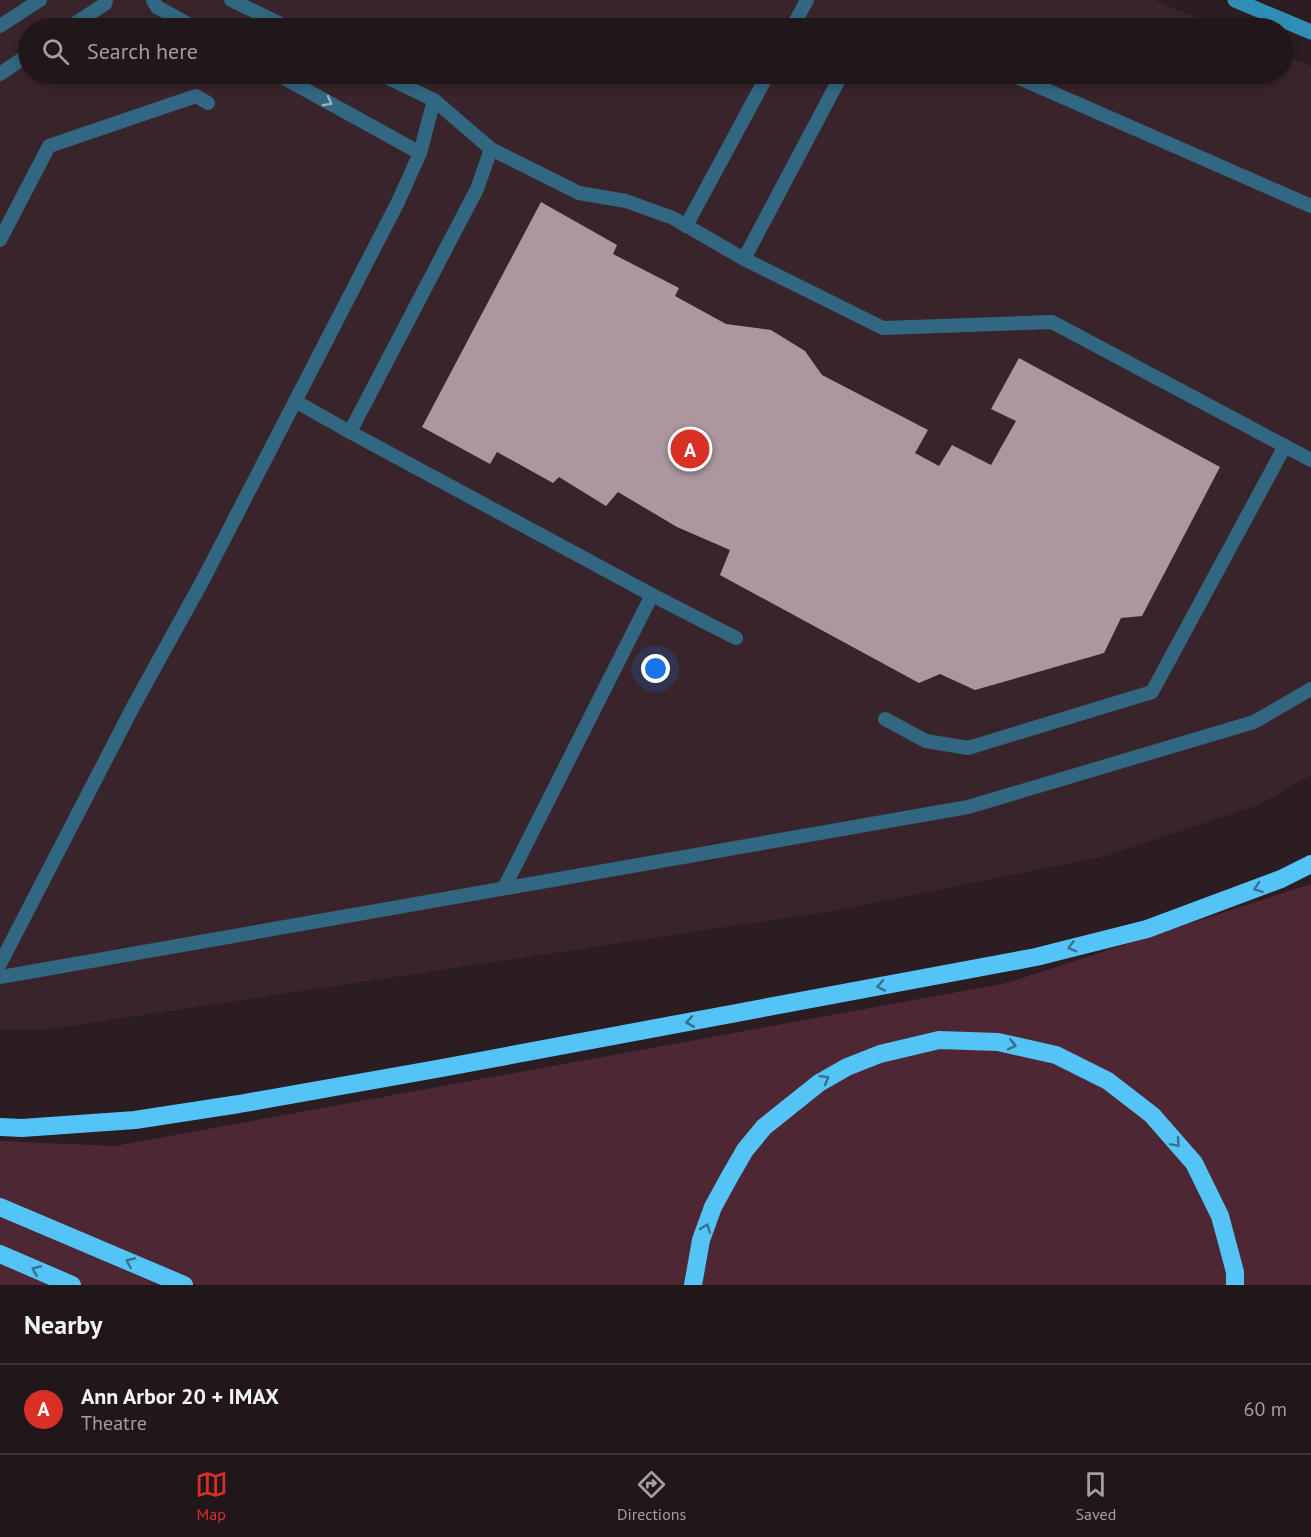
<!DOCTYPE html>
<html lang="en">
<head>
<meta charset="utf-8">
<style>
  :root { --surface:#21161a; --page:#2d2327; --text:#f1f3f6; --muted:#a29fa2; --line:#3e3539; --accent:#d93025 }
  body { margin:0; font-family:"PT Sans",sans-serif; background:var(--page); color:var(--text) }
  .you { position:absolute; left:656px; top:669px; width:21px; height:21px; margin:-15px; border:4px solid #fff; border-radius:50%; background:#1a73e8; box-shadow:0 0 0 9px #1a73e833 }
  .badge { display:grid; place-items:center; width:39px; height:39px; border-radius:50%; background:var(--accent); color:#fff; font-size:20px; font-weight:700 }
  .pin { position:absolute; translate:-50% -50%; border:3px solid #fff; box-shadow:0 2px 6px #0006 }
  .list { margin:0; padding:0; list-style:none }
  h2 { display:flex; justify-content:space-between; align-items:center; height:78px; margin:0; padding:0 24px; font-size:26px }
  h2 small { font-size:20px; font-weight:400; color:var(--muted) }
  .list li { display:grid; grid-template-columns:39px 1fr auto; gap:18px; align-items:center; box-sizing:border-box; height:90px; padding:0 24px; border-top:2px solid var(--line) }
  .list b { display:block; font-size:22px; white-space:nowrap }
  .list p { margin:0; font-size:20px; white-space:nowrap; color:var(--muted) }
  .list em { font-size:20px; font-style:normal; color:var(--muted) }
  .icon { flex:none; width:33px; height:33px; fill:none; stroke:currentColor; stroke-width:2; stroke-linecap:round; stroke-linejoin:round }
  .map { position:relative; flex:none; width:1311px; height:1285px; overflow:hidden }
  .search { position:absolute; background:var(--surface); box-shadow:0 3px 9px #0003; left:18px; right:18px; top:18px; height:66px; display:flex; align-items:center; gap:15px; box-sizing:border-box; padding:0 21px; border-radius:33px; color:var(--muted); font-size:22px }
  .sheet { height:168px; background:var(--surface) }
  nav { display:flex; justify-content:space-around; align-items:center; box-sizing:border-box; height:84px; border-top:2px solid var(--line); background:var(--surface); font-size:16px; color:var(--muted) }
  nav a { display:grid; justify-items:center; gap:3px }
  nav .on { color:var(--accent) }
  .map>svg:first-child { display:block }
  .built { fill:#39242b }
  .green { fill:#4e2735 }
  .building { fill:#ab979d }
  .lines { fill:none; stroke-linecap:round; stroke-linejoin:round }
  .lane { stroke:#316780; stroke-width:14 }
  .secondary { stroke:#2f8eb5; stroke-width:15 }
  .highway { stroke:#54c4f6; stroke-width:18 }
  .oneway { stroke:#a3afb9 }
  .oneway2 { stroke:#35708c }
</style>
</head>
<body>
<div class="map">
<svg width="1311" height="1285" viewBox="0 0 1311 1285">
  <rect width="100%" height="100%" fill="#2c1d22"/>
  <!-- built -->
  <polygon class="built" points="0,0 1154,0 1222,28 28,28 28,74 1282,74 1283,54 1311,66 1311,775 1258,805 1106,856 839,910 50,1029 0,1029"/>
  <!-- green -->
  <polygon class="green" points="1311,884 1311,1285 0,1285 0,1141 115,1146 1007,983"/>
  <!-- building -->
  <polygon class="building" points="541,202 617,245 613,254 679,288 675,296 726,324 771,330 805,351 822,375 928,430 915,453 939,466 952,445 991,465 1016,421 991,409 1019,358 1220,467 1142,616 1121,618 1104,653 975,690 940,674 919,683 720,575 730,550 677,527 618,492 606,506 559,477 553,483 497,452 490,464 422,427"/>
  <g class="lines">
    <!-- lane -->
    <g class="lane">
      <polyline points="153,0 157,7 195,28"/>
      <polyline points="231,0 289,28"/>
      <polyline points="0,26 40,0"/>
      <polyline points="68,28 105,4 106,0"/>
      <polyline points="792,28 807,0"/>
      <polyline points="0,74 28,55"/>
      <polyline points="277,74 420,153"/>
      <polyline points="380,74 434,100 491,149 579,193 626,201 673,218 744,259 883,328 1052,322 1311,460"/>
      <polyline points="1010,74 1311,206"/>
      <polyline points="686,226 768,74"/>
      <polyline points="0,240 49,146 196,96 208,103"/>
      <polyline points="744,259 842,74"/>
      <polyline points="295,401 350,432 652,595 736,638"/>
      <polyline points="350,432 477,189 491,149"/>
      <polyline points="885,719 926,741 968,748 1152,692 1285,446"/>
      <polyline points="504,888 652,595"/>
      <polyline points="0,964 134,705 203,580 398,202 420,153 434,100"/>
      <polyline points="0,977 968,807 1254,722 1311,689"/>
    </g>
    <!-- secondary -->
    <polyline class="secondary" points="1235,0 1311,32"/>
    <!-- highway -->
    <g class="highway">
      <polyline points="0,1127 22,1128 135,1120 239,1104 442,1068 1036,957 1147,929 1281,879 1311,864"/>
      <polyline points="0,1207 184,1285"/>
      <polyline points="0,1254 72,1285"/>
      <polyline points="693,1285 701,1240 713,1207 730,1176 745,1150 764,1127 819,1083 847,1067 880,1054 939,1040 998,1042 1056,1055 1108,1081 1152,1115 1194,1163 1220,1216 1235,1272 1235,1285"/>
    </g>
  </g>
  <!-- one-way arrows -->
  <defs><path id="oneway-chevron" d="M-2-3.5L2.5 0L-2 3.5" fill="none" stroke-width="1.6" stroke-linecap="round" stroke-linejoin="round" transform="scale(1.5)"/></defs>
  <use class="oneway" href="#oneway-chevron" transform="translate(328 102) rotate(29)"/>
  <g class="oneway2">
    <use href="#oneway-chevron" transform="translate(1258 888) rotate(160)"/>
    <use href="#oneway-chevron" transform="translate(1072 947) rotate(166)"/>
    <use href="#oneway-chevron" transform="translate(881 986) rotate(169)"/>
    <use href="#oneway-chevron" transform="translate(690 1022) rotate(170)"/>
    <use href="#oneway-chevron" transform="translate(1012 1045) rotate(13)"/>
    <use href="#oneway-chevron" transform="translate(825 1079) rotate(-31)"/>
    <use href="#oneway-chevron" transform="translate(1176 1143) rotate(49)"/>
    <use href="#oneway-chevron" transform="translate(706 1228) rotate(-70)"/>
    <use href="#oneway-chevron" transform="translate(130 1262) rotate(-157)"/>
    <use href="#oneway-chevron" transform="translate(36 1270) rotate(-157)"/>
  </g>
</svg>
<div class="you"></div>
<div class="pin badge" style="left:690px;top:449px">A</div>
<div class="search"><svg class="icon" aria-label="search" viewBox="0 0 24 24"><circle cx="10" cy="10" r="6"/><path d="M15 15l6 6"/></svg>Search here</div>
</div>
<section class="sheet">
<h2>Nearby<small></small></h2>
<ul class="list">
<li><span class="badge">A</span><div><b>Ann Arbor 20 + IMAX</b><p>Theatre</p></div><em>60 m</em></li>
</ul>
</section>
<nav>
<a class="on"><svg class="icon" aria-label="map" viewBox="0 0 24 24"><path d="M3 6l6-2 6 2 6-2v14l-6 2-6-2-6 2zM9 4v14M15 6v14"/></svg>Map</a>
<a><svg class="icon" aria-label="directions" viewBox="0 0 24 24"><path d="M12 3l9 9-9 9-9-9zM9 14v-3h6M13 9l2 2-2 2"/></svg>Directions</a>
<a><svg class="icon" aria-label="saved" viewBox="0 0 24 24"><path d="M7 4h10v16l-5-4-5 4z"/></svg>Saved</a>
</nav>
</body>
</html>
